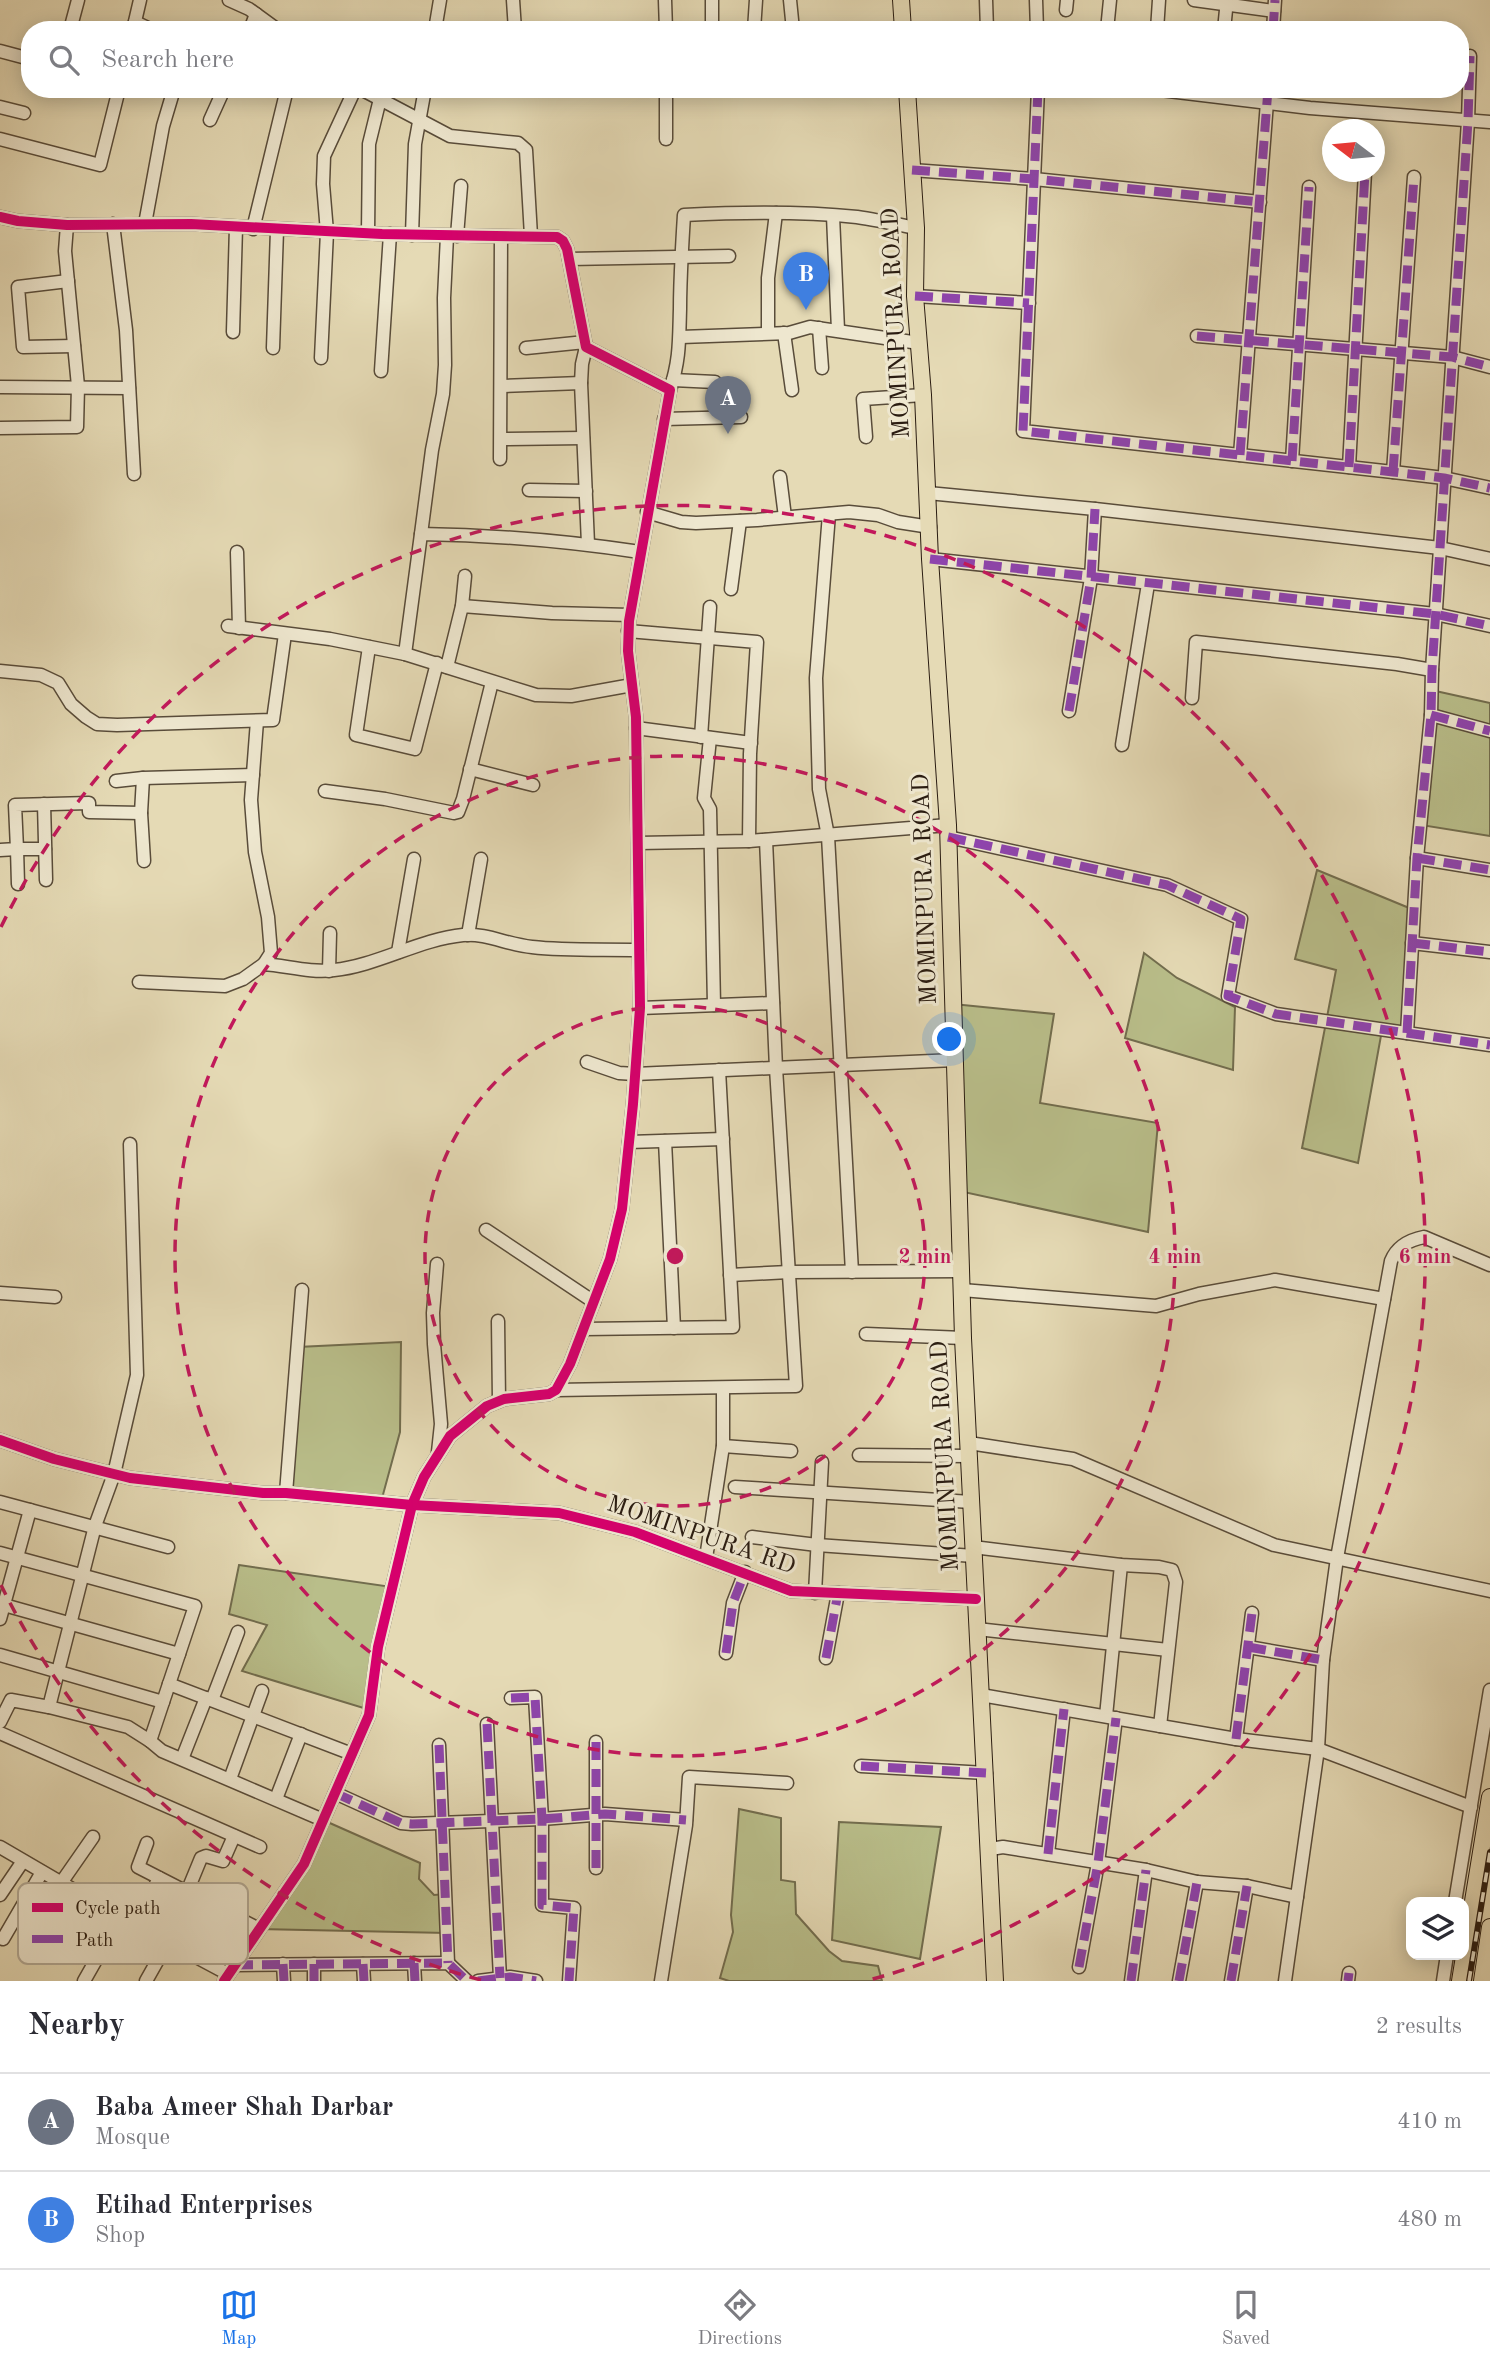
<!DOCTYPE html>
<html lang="en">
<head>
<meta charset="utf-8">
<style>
  :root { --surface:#fff; --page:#f7f7f7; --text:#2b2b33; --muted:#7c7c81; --line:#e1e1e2; --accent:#1a73e8 }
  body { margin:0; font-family:"Old Standard TT",serif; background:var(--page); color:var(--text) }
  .controls { position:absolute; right:21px; bottom:21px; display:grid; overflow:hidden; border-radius:14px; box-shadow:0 4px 18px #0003 }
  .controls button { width:63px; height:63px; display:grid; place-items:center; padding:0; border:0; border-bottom:2px solid var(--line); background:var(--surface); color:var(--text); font:35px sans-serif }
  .compass { position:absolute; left:1322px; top:119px; width:63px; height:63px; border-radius:50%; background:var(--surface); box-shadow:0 4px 18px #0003; rotate:286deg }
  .you { position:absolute; left:950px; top:1040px; width:24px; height:24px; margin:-18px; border:5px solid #fff; border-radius:50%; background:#1a73e8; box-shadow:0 0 0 10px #1a73e833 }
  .badge { display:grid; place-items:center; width:46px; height:46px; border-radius:50%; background:var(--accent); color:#fff; font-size:23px; font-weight:700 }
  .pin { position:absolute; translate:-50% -58px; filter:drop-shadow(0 2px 4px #0008) }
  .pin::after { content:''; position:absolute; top:37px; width:24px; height:21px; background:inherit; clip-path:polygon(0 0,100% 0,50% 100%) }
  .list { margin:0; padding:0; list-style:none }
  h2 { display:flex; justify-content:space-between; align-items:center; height:91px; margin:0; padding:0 28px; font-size:30px }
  h2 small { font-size:23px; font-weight:400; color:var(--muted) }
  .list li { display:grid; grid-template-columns:46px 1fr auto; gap:21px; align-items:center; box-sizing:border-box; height:98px; padding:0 28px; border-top:2px solid var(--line) }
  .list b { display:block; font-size:26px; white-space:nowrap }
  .list p { margin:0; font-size:23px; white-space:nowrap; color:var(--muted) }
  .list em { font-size:23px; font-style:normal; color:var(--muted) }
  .icon { flex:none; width:38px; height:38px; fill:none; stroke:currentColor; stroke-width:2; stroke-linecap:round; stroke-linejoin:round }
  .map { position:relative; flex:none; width:1490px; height:1981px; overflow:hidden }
  .search { position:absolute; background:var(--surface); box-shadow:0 4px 18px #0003; left:21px; right:21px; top:21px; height:77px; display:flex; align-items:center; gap:18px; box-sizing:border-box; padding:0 24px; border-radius:28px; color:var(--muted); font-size:26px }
  .sheet { height:287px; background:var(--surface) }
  nav { display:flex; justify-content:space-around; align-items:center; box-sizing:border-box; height:98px; border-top:2px solid var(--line); background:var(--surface); font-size:19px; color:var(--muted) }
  nav a { display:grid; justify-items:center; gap:4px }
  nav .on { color:var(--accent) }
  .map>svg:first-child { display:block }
  .green { fill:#b9be8a; stroke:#726d4e; stroke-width:2 }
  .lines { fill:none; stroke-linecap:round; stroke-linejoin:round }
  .minor-casing { stroke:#594c3a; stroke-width:15 }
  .major-casing { stroke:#2a1c11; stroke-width:18 }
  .minor { stroke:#eee7cf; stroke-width:12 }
  .major { stroke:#e5dab5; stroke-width:16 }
  .rail-casing { stroke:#2a1c11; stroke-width:6 }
  .rail { stroke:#eee7cf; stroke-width:3.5; stroke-dasharray:10; stroke-linecap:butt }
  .quiet { stroke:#8e44ad; stroke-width:9; stroke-dasharray:18 9; stroke-linecap:butt }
  .cycleway-casing { stroke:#eee7cf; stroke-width:15 }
  .cycleway { stroke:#d6006c; stroke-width:10 }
  .ring { fill:none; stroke:#c2185b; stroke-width:3.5; stroke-dasharray:12 9 }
  .labels { text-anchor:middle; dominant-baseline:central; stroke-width:6; stroke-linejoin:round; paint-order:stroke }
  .street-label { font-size:24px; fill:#2a1c11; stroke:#eee7cf }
  .key { fill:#eee7cf; stroke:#b3aa96; stroke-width:2 }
  .key-label { font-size:19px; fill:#2a1c11 }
  .centre { fill:#c2185b; stroke:#eee7cf; stroke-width:3.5 }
  .ring-label { font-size:21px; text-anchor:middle; font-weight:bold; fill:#c2185b; stroke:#eee7cf; stroke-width:6; stroke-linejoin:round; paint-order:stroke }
</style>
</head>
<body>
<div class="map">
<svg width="1490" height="1981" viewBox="0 0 1490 1981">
  <rect width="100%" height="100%" fill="#e5dab5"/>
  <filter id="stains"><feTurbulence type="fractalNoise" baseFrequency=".00286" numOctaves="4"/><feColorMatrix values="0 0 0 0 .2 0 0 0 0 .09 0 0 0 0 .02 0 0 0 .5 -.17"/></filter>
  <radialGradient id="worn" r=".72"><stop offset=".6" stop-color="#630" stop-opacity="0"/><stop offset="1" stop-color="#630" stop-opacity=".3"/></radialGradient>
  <!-- green -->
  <g class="green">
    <polygon points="1431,690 1490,703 1490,836 1421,825"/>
    <polygon points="1317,870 1414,910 1407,1033 1382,1030 1358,1163 1302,1148 1336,970 1295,959"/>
    <polygon points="1144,953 1177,978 1235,1007 1233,1070 1125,1038"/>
    <polygon points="953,1004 1054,1014 1040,1103 1158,1123 1148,1232 959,1191"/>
    <polygon points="401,1342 400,1432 381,1502 286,1493 298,1347"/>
    <polygon points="239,1565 392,1587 370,1710 242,1671 267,1625 229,1614"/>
    <polygon points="739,1809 781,1818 781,1880 795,1882 796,1914 829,1951 842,1961 878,1966 882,1981 729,1981 720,1978 733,1932 731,1915"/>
    <polygon points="323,1820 420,1863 419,1879 434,1895 446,1894 447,1933 259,1929"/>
    <polygon points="839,1822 941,1827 920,1959 832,1940"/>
  </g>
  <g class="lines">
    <!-- minor casing -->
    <g class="minor-casing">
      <g id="minor">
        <polyline points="229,0 249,9 278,30"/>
        <polyline points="513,0 515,30"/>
        <polyline points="665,0 666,30"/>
        <polyline points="712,0 712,30"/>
        <polyline points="790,0 793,30"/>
        <polyline points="986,0 987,30"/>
        <polyline points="1036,0 1037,30"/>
        <polyline points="1194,0 1274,11"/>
        <polyline points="1066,10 1067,0"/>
        <polyline points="135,22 152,30"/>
        <polyline points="70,30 78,0"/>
        <polyline points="133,30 140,0"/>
        <polyline points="250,30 256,14"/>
        <polyline points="435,30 440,0"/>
        <polyline points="754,30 756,0"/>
        <polyline points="1107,30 1110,0"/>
        <polyline points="1157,30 1159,0"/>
        <polyline points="1224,30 1227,0"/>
        <polyline points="1273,30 1275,0"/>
        <polyline points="0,51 30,59"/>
        <polyline points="361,89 450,136 518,143 526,150 531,236"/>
        <polyline points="666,89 666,139"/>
        <polyline points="1038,89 1023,431 1393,472 1444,478 1490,488"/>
        <polyline points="1152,89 1310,108 1490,122"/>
        <polyline points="0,107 24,113"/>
        <polyline points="210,120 224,89"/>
        <polyline points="0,139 100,165 119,89"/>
        <polyline points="912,170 1034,179 1260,202"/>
        <polyline points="833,216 838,330"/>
        <polyline points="0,217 18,221 67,225 191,224 382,234 557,237 563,241 567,249 586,347 670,390 629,621 628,651 636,717 640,1008 633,1104 622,1209 610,1259 570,1364 556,1390 549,1394 504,1399 487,1406 450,1436 424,1477 412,1505 378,1647 369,1715 304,1864 224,1981"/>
        <polyline points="113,224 126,330 134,474"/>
        <polyline points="145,224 163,126 174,89"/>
        <polyline points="253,229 287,89"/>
        <polyline points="368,233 369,144 380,99"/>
        <polyline points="412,235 415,144 425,89"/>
        <polyline points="457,236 461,186"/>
        <polyline points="569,259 729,256"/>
        <polyline points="68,281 18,287 23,347 74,346"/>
        <polyline points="915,296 1029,303"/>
        <polyline points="819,328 822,368"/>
        <polyline points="233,332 236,227"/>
        <polyline points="768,333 768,278 776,213"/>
        <polyline points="784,333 792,390"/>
        <polyline points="1197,336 1452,357 1490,367"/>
        <polyline points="681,337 789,333 810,327 919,343"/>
        <polyline points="586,347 582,364 581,383 588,544"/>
        <polyline points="273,348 277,230"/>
        <polyline points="526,348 585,342"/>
        <polyline points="321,358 327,232 323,184 324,156 355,89"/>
        <polyline points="381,371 390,234"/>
        <polyline points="673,380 715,382"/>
        <polyline points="501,386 581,383"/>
        <polyline points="0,387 129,388"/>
        <path d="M 670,390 C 680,359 679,341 680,309 C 680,278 682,247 684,215 C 742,212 799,211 857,217 C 877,220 896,224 916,228"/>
        <polyline points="664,419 741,417"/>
        <polyline points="0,428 77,427 78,386 65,251 67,225"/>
        <polyline points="866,437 863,399 923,395"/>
        <polyline points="501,439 583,438"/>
        <polyline points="1240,455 1268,89"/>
        <polyline points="500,459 501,237"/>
        <polyline points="1292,461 1309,187"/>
        <polyline points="1349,467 1365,172"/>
        <polyline points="1393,472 1414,177"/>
        <polyline points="780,477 785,517"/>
        <polyline points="529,490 586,491"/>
        <polyline points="928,493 1095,509 1440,548 1490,559"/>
        <polyline points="647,512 681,522 696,523 757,520 849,512 878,515 898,522 930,527"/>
        <polyline points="829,514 816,678 819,789 828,836 852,1272"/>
        <polyline points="421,534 432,450 443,394 445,365 444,298 447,236"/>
        <polyline points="237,552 239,628"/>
        <polyline points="930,559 1435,614 1490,626"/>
        <polyline points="731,589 740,521"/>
        <polyline points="462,606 465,576"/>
        <polyline points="228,626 330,639 405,654 536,695 571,696 632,685"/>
        <polyline points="628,631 757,642 750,754 749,841"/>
        <polyline points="369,647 356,735 415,749 437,663"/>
        <path d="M 405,654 L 421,534 C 495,535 568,541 640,552"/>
        <polyline points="447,667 462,606 552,613 630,615"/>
        <polyline points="0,671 41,675 58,683 71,704 86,717 97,724 117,725 273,720 285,634"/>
        <polyline points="1192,698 1196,642 1397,664 1432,670"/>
        <polyline points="1069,711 1091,578 1095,509"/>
        <polyline points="1431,715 1490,731"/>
        <polyline points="257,721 251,800 255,852 268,917 271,953 264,964"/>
        <polyline points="636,728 751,743"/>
        <polyline points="701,737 710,607"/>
        <polyline points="710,738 704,798 710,809 714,1005"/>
        <polyline points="1122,745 1148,584"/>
        <polyline points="470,769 533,785"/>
        <polyline points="143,778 141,813 144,861"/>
        <polyline points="116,781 143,778 253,775"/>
        <polyline points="325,791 385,799 454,813 458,812 463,799 492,682"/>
        <polyline points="44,804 46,880"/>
        <polyline points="948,837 1167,885 1241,919 1228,996 1276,1014 1490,1045"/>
        <polyline points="638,843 749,841 948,825"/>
        <polyline points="0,850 17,849 15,805 89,803 89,812 141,813"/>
        <polyline points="1417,858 1490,870"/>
        <polyline points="18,884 17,849 45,849"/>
        <polyline points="468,935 481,859"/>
        <polyline points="1412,943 1490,952"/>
        <polyline points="398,952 414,859"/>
        <polyline points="329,971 330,933"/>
        <path d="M 139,982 L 225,986 L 243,979 L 264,964 C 288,966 310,973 334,970 C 376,966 420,939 463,935 C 487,933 508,945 532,947 C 567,951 603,949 639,950"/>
        <polyline points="640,1008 773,1003"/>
        <polyline points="1407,1033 1417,858 1431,715 1432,670 1468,121 1470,56"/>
        <polyline points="587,1062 619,1073 635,1074 955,1060"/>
        <polyline points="665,1141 674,1328"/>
        <polyline points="629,1142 723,1139"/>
        <polyline points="486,1230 594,1302"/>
        <polyline points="437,1264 433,1313 434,1344 441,1424 438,1452"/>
        <polyline points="730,1275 789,1272 961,1271"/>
        <polyline points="962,1290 1156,1306 1199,1294 1275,1280 1384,1299"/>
        <polyline points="0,1293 55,1297"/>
        <polyline points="498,1321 499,1401"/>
        <polyline points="584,1329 733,1327 719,1070"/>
        <polyline points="866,1334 963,1338"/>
        <polyline points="556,1390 796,1386 776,1068 766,840"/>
        <polyline points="0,1440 54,1459 130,1478 263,1493 286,1493 412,1505 559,1513 635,1532 791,1591 976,1599"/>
        <polyline points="969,1443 1073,1459 1274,1545 1490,1591"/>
        <polyline points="723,1446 791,1451"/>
        <polyline points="859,1455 969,1456"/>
        <polyline points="735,1487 971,1502"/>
        <polyline points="286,1493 302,1290"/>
        <polyline points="0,1502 168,1547"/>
        <polyline points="752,1537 817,1545 974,1556"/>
        <polyline points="973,1547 1121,1565 1159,1567 1172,1570 1176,1582 1160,1726"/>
        <polyline points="0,1553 195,1606 150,1741 128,1727 49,1707"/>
        <polyline points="706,1558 723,1446 723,1388"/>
        <polyline points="815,1593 822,1462"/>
        <polyline points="4,1605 179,1654"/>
        <polyline points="0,1619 30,1510"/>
        <polyline points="977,1629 1168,1650"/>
        <polyline points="1248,1647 1323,1660"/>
        <polyline points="726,1653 733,1603 745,1572"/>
        <polyline points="0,1655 163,1702"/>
        <polyline points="826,1658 838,1593"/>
        <polyline points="169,1684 352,1754"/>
        <polyline points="981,1695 1236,1739 1318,1749 1471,1807"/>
        <polyline points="511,1698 535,1697 542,1819 542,1905 574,1908 569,1981"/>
        <polyline points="212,1700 238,1632"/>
        <polyline points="1106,1716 1121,1565"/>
        <polyline points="0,1722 11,1700 49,1707 95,1526 114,1474 137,1375 130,1144"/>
        <polyline points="487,1724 500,1978"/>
        <polyline points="0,1733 260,1847"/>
        <polyline points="1236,1739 1252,1613"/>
        <polyline points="150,1741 162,1751 323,1820"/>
        <polyline points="596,1742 596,1868"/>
        <polyline points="439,1745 448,1963"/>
        <polyline points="182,1759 206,1698"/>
        <polyline points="861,1766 986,1773"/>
        <polyline points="230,1779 262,1691"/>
        <polyline points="335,1793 401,1823 412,1824 542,1819 605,1814 686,1820"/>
        <polyline points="276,1799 301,1734"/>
        <polyline points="147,1843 138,1867 259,1929"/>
        <polyline points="0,1847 108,1910 228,1974"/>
        <polyline points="990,1849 1003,1847 1146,1870 1197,1882 1247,1886 1297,1897"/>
        <polyline points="1048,1854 1064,1709"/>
        <polyline points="61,1883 93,1837"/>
        <polyline points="187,1892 201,1858 206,1856 223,1861 234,1836"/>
        <polyline points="0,1895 23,1861"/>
        <polyline points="1455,1902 1490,1690"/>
        <polyline points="136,1925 159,1878"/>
        <polyline points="3,1939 42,1872"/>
        <polyline points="37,1954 75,1890"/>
        <polyline points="414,1963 415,1981"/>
        <polyline points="283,1964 284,1981"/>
        <polyline points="314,1964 314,1981"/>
        <polyline points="363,1964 364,1981"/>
        <polyline points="235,1965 448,1963 467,1981"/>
        <polyline points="1079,1967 1098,1863 1116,1718"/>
        <polyline points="84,1981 121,1916"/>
        <polyline points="146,1981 168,1942"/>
        <polyline points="478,1981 510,1977 536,1981"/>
        <polyline points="661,1981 686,1825 689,1777 787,1783"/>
        <polyline points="1131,1981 1146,1870"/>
        <polyline points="1179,1981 1197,1882"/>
        <polyline points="1231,1981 1247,1886"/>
        <path d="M 1285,1981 L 1318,1749 L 1323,1660 L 1337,1558 L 1391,1261 C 1397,1246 1409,1240 1424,1237 L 1490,1265"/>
        <polyline points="1348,1981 1349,1973"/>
        <polyline points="1443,1981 1447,1955"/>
      </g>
    </g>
    <!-- major casing -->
    <g class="major-casing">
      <g id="major">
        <polyline points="901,0 903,30"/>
        <polyline points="907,89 916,228 915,296 923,395 930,559 948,825 963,1338 995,1981"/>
        <polyline points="1460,1981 1490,1797"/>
        <polyline points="1482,1981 1490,1927"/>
      </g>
    </g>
    <!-- minor -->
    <use href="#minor" class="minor"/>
    <!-- major -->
    <use href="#major" class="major"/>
    <!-- rail casing -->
    <g class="rail-casing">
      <polyline id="rail" points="1469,1981 1490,1852"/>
    </g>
    <!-- rail -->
    <use href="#rail" class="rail"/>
    <!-- quiet -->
    <g class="quiet">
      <polyline points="1273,30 1275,0"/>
      <polyline points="1038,89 1023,431 1393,472 1444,478 1490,488"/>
      <polyline points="912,170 1034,179 1260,202"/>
      <polyline points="915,296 1029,303"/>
      <polyline points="1197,336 1452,357 1490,367"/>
      <polyline points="1240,455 1268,89"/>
      <polyline points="1292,461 1309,187"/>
      <polyline points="1349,467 1365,172"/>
      <polyline points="1393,472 1414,177"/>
      <polyline points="930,559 1435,614 1490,626"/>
      <polyline points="1069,711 1091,578 1095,509"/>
      <polyline points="1431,715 1490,731"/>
      <polyline points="948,837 1167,885 1241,919 1228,996 1276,1014 1490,1045"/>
      <polyline points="1417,858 1490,870"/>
      <polyline points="1412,943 1490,952"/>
      <polyline points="1407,1033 1417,858 1431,715 1432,670 1468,121 1470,56"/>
      <polyline points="1248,1647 1323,1660"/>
      <polyline points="726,1653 733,1603 745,1572"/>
      <polyline points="826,1658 838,1593"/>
      <polyline points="511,1698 535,1697 542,1819 542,1905 574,1908 569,1981"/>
      <polyline points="487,1724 500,1978"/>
      <polyline points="1236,1739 1252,1613"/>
      <polyline points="596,1742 596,1868"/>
      <polyline points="439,1745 448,1963"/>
      <polyline points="861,1766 986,1773"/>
      <polyline points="335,1793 401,1823 412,1824 542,1819 605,1814 686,1820"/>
      <polyline points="1048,1854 1064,1709"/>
      <polyline points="414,1963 415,1981"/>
      <polyline points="283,1964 284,1981"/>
      <polyline points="314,1964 314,1981"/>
      <polyline points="363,1964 364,1981"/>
      <polyline points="235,1965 448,1963 467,1981"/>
      <polyline points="1079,1967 1098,1863 1116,1718"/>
      <polyline points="478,1981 510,1977 536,1981"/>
      <polyline points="1131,1981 1146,1870"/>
      <polyline points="1179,1981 1197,1882"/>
      <polyline points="1231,1981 1247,1886"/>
      <polyline points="1348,1981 1349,1973"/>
    </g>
    <!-- cycleway casing -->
    <g class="cycleway-casing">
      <g id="cycleway">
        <polyline points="0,217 18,221 67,225 191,224 382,234 557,237 563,241 567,249 586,347 670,390 629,621 628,651 636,717 640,1008 633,1104 622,1209 610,1259 570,1364 556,1390 549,1394 504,1399 487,1406 450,1436 424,1477 412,1505 378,1647 369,1715 304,1864 224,1981"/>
        <polyline points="0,1440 54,1459 130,1478 263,1493 286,1493 412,1505 559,1513 635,1532 791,1591 976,1599"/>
      </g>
    </g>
    <!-- cycleway -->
    <use href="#cycleway" class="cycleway"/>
  </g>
  <!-- distance rings -->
  <g class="ring">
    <circle cx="675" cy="1256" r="250"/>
    <circle cx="675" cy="1256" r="500"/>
    <path d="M481 1980A750 750 0 0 1 1 1585M1 927A750 750 0 1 1 869 1980"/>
  </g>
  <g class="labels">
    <!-- street labels -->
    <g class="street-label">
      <text transform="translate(897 323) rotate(-93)">MOMINPURA ROAD</text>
      <text transform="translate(926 889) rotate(-92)">MOMINPURA ROAD</text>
      <text transform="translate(946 1456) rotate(-93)">MOMINPURA ROAD</text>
      <text transform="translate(701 1536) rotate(19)">MOMINPURA RD</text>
    </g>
  </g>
  <!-- legend -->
  <rect x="18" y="1883" width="230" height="81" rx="10" class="key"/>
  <rect x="32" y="1903" width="31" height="9" fill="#d6006c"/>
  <rect x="32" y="1935" width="31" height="8" fill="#8e44ad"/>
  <g class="key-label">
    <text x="75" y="1914">Cycle path</text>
    <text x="75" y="1946">Path</text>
  </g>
  <circle cx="675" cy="1256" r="10" class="centre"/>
  <g class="ring-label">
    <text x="925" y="1263">2 min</text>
    <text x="1175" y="1263">4 min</text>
    <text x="1425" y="1263">6 min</text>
  </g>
  <rect width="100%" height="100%" filter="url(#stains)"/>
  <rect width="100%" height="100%" fill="url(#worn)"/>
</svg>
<div class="controls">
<button><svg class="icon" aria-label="layers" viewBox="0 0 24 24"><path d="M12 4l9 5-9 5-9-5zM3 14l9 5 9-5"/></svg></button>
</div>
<svg class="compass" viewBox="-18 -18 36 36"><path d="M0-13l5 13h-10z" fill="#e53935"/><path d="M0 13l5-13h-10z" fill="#7c7c81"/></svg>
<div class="you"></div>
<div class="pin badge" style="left:728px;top:434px;background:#6b7280">A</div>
<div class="pin badge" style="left:806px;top:310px;background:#3f7fe0">B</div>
<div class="search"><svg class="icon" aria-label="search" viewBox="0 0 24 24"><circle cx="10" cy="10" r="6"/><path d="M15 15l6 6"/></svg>Search here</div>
</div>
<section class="sheet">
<h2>Nearby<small>2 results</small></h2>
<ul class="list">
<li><span class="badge" style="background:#6b7280">A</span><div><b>Baba Ameer Shah Darbar</b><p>Mosque</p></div><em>410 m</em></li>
<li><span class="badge" style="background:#3f7fe0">B</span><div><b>Etihad Enterprises</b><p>Shop</p></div><em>480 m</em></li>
</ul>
</section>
<nav>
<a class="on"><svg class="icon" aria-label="map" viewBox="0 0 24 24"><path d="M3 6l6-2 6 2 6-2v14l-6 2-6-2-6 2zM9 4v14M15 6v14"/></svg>Map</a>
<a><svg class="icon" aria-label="directions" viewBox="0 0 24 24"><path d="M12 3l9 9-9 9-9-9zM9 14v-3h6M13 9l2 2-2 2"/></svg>Directions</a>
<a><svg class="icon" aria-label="saved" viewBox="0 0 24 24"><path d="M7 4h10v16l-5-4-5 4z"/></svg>Saved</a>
</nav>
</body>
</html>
